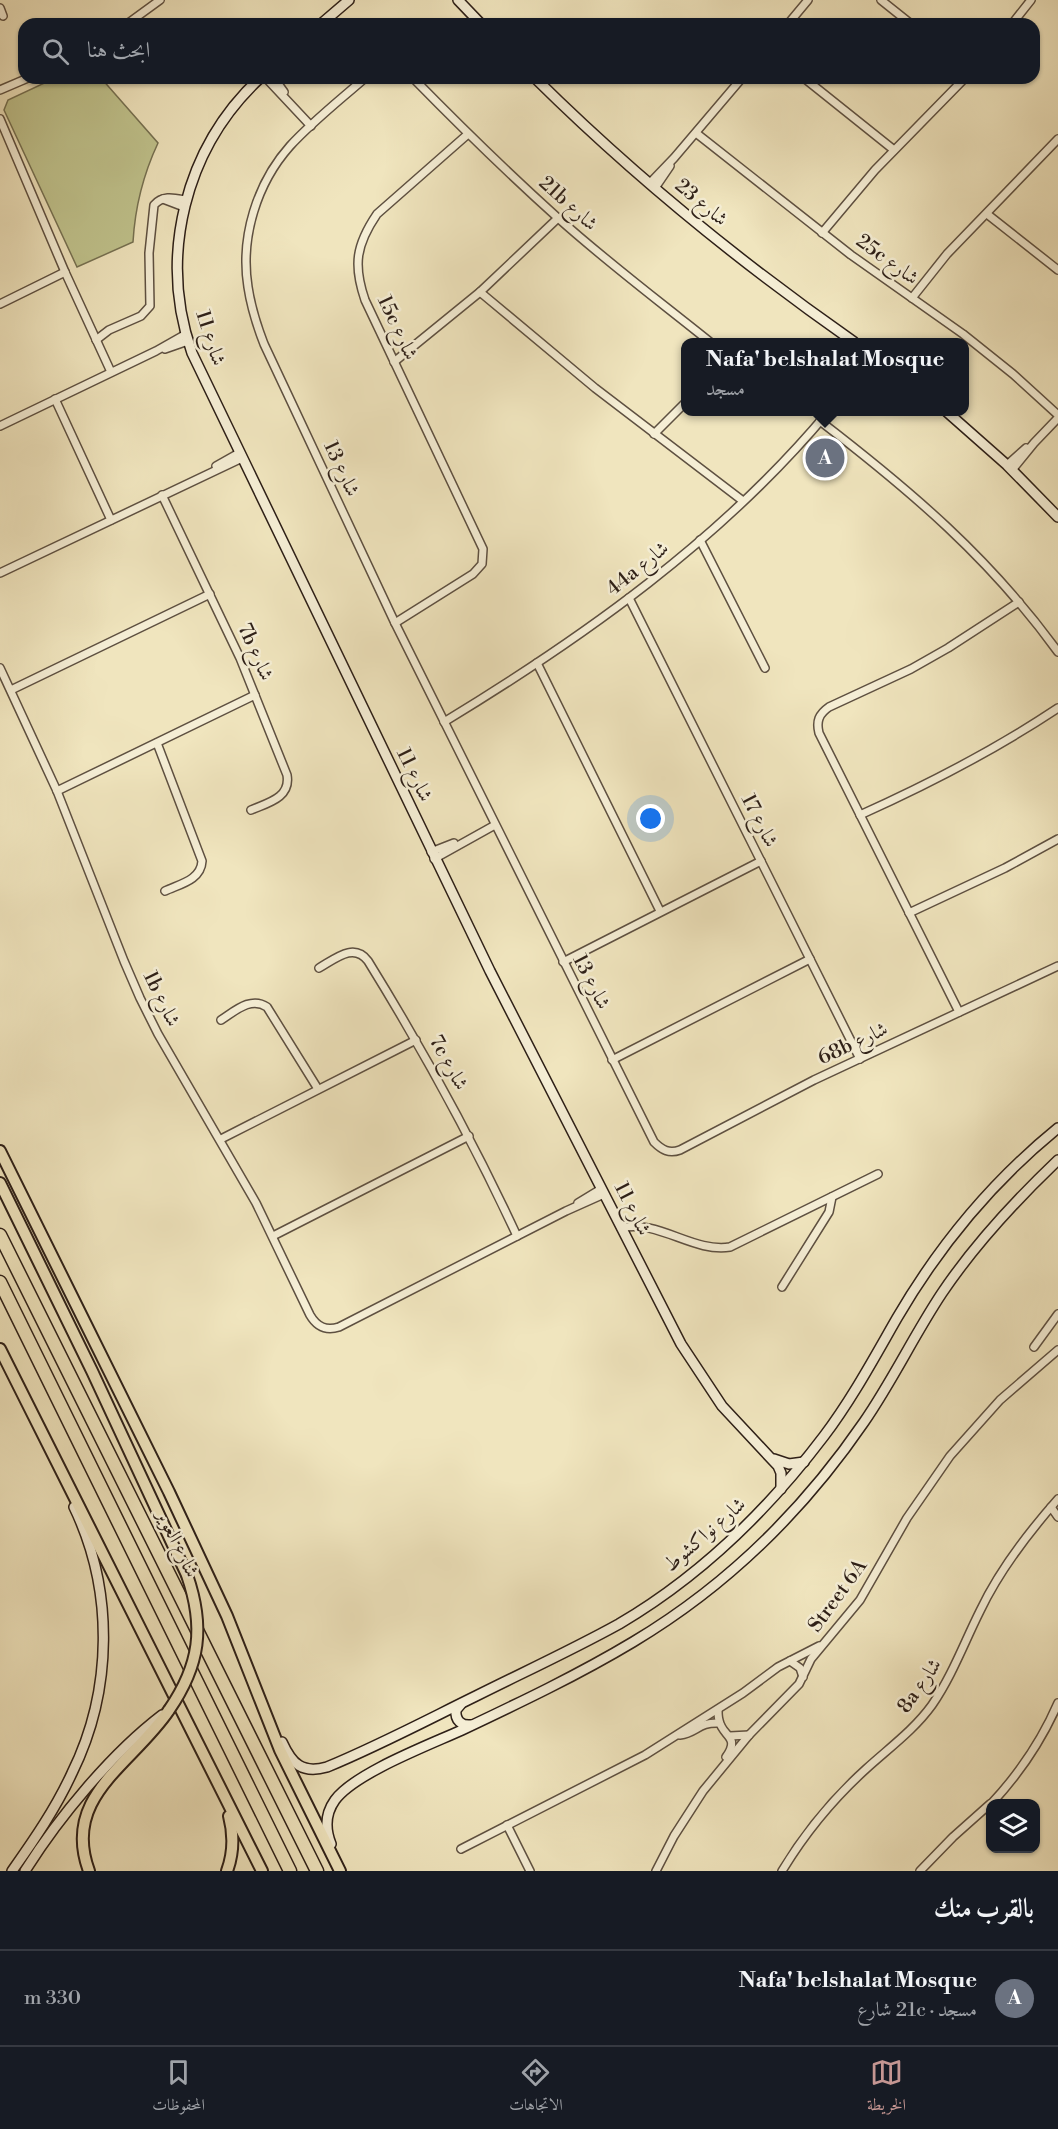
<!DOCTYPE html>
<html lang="ar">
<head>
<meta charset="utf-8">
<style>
  :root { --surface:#171b24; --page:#20242c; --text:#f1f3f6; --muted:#9ea1a6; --line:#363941; --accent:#c59692 }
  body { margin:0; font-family:"Libre Bodoni",Amiri,serif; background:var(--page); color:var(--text); direction:rtl }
  .controls { position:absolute; right:18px; bottom:18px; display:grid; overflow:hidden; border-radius:12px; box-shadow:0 2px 4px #0004 }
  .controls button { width:54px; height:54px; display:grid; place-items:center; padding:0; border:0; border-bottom:2px solid var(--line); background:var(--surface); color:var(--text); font:30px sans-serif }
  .you { position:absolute; left:651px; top:819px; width:21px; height:21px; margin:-15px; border:4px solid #fff; border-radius:50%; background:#1a73e8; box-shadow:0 0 0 9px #1a73e833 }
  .badge { display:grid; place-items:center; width:39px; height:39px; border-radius:50%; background:var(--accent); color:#fff; font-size:20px; font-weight:700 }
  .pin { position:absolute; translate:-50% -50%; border:3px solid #fff; box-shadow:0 2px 6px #0006 }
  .popup { position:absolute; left:681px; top:338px; width:288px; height:78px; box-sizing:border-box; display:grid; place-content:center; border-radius:12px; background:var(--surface); filter:drop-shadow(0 2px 4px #0005); font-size:20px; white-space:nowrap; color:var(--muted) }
  .popup b { font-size:22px; color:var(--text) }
  .popup::after { content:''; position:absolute; left:50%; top:100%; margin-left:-12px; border:12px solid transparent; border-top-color:var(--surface) }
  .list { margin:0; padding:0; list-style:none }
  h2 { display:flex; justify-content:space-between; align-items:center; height:78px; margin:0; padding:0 24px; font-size:26px }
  h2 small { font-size:20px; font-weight:400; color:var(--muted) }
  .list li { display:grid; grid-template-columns:39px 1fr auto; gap:18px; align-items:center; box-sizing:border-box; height:96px; padding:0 24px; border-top:2px solid var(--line) }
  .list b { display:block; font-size:22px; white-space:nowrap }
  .list p { margin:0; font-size:20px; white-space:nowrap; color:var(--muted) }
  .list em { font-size:20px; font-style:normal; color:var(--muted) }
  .icon { flex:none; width:33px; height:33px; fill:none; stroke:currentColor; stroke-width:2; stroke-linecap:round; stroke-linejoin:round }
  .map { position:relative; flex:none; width:1058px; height:1871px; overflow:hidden; direction:ltr }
  .search { position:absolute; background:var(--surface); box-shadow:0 2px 4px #0004; left:18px; right:18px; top:18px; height:66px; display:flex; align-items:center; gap:15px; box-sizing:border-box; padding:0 21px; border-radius:18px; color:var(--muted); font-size:22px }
  .sheet { height:174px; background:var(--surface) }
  nav { display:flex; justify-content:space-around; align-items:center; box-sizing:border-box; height:84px; border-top:2px solid var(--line); background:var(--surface); font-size:16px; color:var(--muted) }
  nav a { display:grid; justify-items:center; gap:3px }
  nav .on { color:var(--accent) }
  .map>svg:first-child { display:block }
  .green { fill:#c0c38d; stroke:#767152; stroke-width:1.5 }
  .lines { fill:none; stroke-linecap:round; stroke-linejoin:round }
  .street-casing { stroke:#5e5041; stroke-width:10 }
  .secondary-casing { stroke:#2d1f17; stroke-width:12 }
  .primary-casing { stroke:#2d1f17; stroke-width:14 }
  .highway-casing { stroke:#2d1f17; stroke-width:15 }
  .street { stroke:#f5eed5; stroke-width:7 }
  .secondary { stroke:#f5eed5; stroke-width:9 }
  .primary { stroke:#f0e5be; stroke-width:10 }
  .highway { stroke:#f0e5be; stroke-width:12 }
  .primary-bridge-casing { stroke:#2d1f17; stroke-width:14; stroke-linecap:butt }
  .primary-bridge { stroke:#f0e5be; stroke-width:10 }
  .labels { text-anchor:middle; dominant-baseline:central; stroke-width:5; stroke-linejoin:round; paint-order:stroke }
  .street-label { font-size:20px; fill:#2d1f17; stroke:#f5eed5 }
</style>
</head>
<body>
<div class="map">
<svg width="1058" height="1871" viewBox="0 0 1058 1871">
  <rect width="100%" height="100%" fill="#f0e5be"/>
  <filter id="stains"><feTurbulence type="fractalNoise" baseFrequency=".00333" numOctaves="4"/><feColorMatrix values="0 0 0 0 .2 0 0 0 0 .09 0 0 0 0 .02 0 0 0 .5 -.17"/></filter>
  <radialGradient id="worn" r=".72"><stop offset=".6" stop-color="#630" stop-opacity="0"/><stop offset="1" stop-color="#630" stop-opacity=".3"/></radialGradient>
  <!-- green -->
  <path class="green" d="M 55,78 L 101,78 L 158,143 C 143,175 135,207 133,242 L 77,267 L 4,110 L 8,100 Z"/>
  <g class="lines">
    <!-- street casing -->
    <g class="street-casing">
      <g id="street">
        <polyline points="881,0 911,24"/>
        <polyline points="0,8 3,16"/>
        <polyline points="127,24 160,0"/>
        <polyline points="788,24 808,0"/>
        <polyline points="1012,24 1031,0"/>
        <polyline points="266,78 311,126"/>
        <polyline points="274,78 284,92"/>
        <path d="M 365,78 C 340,100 313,121 290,146 C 257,183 240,237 248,287 C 251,307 257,326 264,344 L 395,623 L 654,1142 C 662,1150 669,1154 680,1150 L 814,1080 L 1058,966"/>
        <path d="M 413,78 C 460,126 508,173 558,218 C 607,262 659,301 710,342"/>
        <polyline points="804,78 894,150"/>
        <polyline points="0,90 28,78"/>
        <polyline points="0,119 65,272 111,372"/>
        <polyline points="696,133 851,255 963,334 1013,374 1058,415"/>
        <polyline points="650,183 674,158 742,78"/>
        <polyline points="655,188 670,166"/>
        <polyline points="163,199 184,207"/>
        <polyline points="987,214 1058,270"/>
        <polyline points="822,233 875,170 965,78"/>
        <polyline points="480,292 595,388 743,501"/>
        <polyline points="912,298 947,254 1058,139"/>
        <polyline points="0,304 65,272"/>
        <path d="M 96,340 L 109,330 L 141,316 L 150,306 L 149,253 L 154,205 C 163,195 174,198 185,200"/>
        <polyline points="165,349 188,341"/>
        <polyline points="394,362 480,292 558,218"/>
        <polyline points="55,399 111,520"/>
        <path d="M 820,421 C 911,491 990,558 1058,652"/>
        <polyline points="0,426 156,351 186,334"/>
        <polyline points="654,434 686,402"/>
        <polyline points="1007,465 1026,448"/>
        <polyline points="216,466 239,453"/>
        <polyline points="1012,470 1034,443 1058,418"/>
        <path d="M 162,495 L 240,658 L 287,775 C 291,798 267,803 251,810"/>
        <polyline points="700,540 765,668"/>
        <polyline points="0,573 242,458"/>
        <polyline points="629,598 860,1059"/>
        <path d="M 395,623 L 473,574 L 482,564 L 483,549 L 365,300 C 353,265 356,245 377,214 L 468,134"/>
        <polyline points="537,663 660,911"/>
        <path d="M 0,668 L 57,791 L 124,961 L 140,998 L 158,1034 L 256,1203 L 310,1315 C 317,1327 326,1331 339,1327 L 566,1211 L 604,1194"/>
        <polyline points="11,690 210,594"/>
        <path d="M 444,722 C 584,637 722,539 828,412"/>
        <path d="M 157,743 L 202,861 C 201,880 180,884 165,891"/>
        <polyline points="57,791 255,695"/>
        <path d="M 860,815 C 929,784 995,750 1058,708"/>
        <polyline points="431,852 454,843"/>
        <polyline points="434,859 495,825"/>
        <polyline points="909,913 1005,868 1058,839"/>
        <polyline points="563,962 761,861"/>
        <path d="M 319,968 C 335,959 354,942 368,961 C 423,1050 473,1141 517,1236"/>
        <path d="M 959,1012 L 819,733 C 816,721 819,714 829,707 L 911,669 L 948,648 L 1019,602"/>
        <path d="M 221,1020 C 235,1011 251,996 267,1007 L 318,1089"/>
        <polyline points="612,1060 810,959"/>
        <polyline points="221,1139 416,1040"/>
        <polyline points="578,1203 601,1189"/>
        <path d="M 621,1228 C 658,1219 693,1253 730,1247 L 878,1174"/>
        <polyline points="273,1236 469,1136"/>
        <polyline points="782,1287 829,1212 832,1197"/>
        <polyline points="1034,1347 1058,1314"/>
        <polyline points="1051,1507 1058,1517"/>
        <polyline points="790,1661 800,1668 803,1677"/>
        <path d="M 718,1710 C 718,1713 718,1717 719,1720 C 722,1737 741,1736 726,1757"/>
        <path d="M 680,1735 C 697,1733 698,1722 719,1723"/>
        <polyline points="730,1736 749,1735"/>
        <path d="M 991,1804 C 1019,1774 1042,1740 1058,1703"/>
        <polyline points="507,1825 530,1871"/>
        <polyline points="461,1849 645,1755 743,1693 778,1667 819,1646"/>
        <polyline points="656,1871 674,1836 703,1791 749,1735 799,1684 811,1659 860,1600 907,1518 950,1456 1000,1400 1058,1350"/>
        <path d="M 782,1871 C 805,1833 834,1798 866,1769 C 889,1748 914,1730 932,1705 C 952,1676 964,1643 980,1611 C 1000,1569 1028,1533 1058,1499"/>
        <polyline points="920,1871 953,1837 990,1804"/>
      </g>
    </g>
    <!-- secondary casing -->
    <g class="secondary-casing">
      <g id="secondary">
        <polyline points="458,0 481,24"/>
        <polyline points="321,24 349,0"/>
        <path d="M 260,78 C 185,148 158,256 192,353 L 490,971 L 681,1344 L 722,1406 L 778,1466 L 781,1473 L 781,1489"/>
        <path d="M 535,78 C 633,175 741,263 854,342"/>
        <polyline points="947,412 1007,465 1058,517"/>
        <polyline points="774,1459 789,1464 804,1462"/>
        <path d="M 461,1704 L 456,1710 C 455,1720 461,1726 471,1725"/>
        <path d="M 282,1742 C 292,1764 302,1774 327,1767 C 378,1746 427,1720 476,1696 C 524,1672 572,1650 619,1624 C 699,1577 768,1510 824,1436 C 852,1399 874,1358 897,1318 C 939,1246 994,1180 1058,1128"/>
        <path d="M 331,1844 C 325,1829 325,1814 335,1800 C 355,1773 429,1745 462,1730 C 519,1703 578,1675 633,1642 C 725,1587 803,1511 864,1422 C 893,1380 914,1335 942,1293 C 975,1244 1015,1201 1058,1160"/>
        <path d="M 12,1871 C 34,1840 56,1808 72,1773 C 113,1690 114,1590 74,1507"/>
        <path d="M 25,1871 C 59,1817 111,1754 162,1715"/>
      </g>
    </g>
    <!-- primary casing -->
    <g class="primary-casing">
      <g id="primary">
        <polyline points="0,1151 169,1492 227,1616 280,1750 340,1871"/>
        <polyline points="0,1183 92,1371 187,1575"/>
        <polyline points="0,1349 262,1871"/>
        <path d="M 89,1871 C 61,1796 133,1764 169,1710"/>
        <path d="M 227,1871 C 234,1852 234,1835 229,1816"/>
      </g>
    </g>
    <!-- highway casing -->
    <g class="highway-casing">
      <g id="highway">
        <polyline points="0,1235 317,1871"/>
        <polyline points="0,1282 290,1871"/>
      </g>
    </g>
    <!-- street -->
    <use href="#street" class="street"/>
    <!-- secondary -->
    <use href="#secondary" class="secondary"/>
    <!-- primary -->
    <use href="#primary" class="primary"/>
    <!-- highway -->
    <use href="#highway" class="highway"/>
    <!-- primary-bridge casing -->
    <g class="primary-bridge-casing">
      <path id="primary-bridge" d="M 169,1710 C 200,1665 205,1627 187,1575"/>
    </g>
    <!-- primary-bridge -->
    <use href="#primary-bridge" class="primary-bridge"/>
  </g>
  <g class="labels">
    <!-- street labels -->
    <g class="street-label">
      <text transform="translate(701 203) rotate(40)">شارع 23</text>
      <text transform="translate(568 204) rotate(42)">21b شارع</text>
      <text transform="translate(887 260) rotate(36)">25c شارع</text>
      <text transform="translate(397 328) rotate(65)">15c شارع</text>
      <text transform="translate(210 338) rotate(72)">شارع 11</text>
      <text transform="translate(341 469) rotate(65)">شارع 13</text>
      <text transform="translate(638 569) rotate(-39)">44a شارع</text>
      <text transform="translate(255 652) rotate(66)">7b شارع</text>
      <text transform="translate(414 775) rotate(64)">شارع 11</text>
      <text transform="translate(759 821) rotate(63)">شارع 17</text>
      <text transform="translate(591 982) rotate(63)">شارع 13</text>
      <text transform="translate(161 999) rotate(64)">1b شارع</text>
      <text transform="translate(853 1044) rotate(-25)">68b شارع</text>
      <text transform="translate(448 1063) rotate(61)">7c شارع</text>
      <text transform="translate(632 1209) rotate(63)">شارع 11</text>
      <text transform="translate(705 1535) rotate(-41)">شارع نواكشوط</text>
      <text transform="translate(177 1544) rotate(64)">شارع العوير</text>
      <text transform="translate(838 1596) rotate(-54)">Street 6A</text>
      <text transform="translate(920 1686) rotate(-55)">8a شارع</text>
    </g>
  </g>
  <rect width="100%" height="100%" filter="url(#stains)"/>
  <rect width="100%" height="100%" fill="url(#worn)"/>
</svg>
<div class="controls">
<button><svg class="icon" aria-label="layers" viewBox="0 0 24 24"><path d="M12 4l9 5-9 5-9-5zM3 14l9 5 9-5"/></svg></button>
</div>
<div class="you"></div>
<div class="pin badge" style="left:825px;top:458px;background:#6b7280">A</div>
<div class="popup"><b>Nafa' belshalat Mosque</b>مسجد</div>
<div class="search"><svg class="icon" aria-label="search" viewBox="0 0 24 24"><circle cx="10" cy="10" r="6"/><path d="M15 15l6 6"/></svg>ابحث هنا</div>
</div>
<section class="sheet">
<h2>بالقرب منك<small></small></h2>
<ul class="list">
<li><span class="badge" style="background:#6b7280">A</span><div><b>Nafa' belshalat Mosque</b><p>مسجد · 21c شارع</p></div><em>330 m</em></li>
</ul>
</section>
<nav>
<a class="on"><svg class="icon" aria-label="map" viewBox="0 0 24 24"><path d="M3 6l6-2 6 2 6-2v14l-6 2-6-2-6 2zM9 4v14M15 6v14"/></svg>الخريطة</a>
<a><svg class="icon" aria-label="directions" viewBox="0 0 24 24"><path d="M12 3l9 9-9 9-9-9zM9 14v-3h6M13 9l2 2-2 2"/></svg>الاتجاهات</a>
<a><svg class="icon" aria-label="saved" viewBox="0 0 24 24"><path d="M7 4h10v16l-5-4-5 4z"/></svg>المحفوظات</a>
</nav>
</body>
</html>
